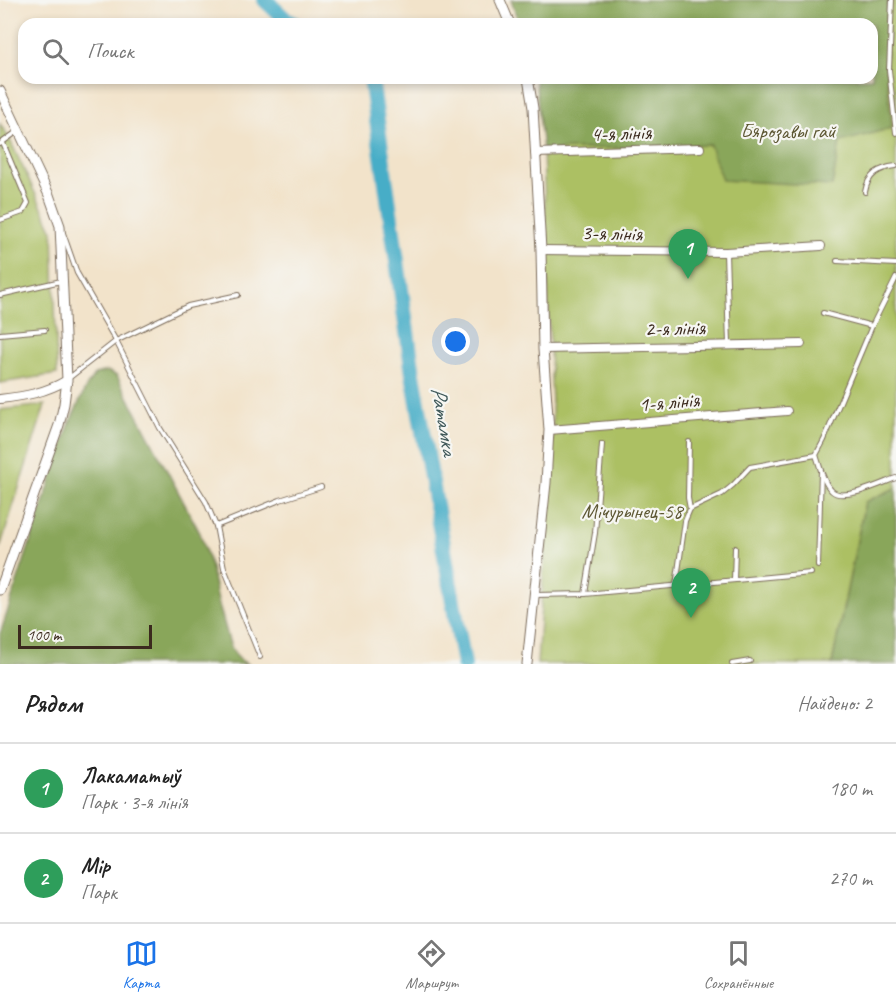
<!DOCTYPE html>
<html lang="ru">
<head>
<meta charset="utf-8">
<style>
  :root { --surface:#fff; --page:#f2f2f2; --text:#222; --muted:#767676; --line:#e0e0e0; --accent:#1a73e8 }
  body { margin:0; font-family:Caveat,sans-serif; background:var(--page); color:var(--text) }
  .scale { position:absolute; left:18px; bottom:15px; width:134px; box-sizing:border-box; padding-left:6px; border:3px solid #3b2a1e; border-top:0; font-size:16px; line-height:21px; white-space:nowrap; color:#3b2a1e; -webkit-text-stroke:4px #f6f6f2; paint-order:stroke }
  .you { position:absolute; left:456px; top:342px; width:21px; height:21px; margin:-15px; border:4px solid #fff; border-radius:50%; background:#1a73e8; box-shadow:0 0 0 9px #1a73e833 }
  .badge { display:grid; place-items:center; width:39px; height:39px; border-radius:50%; background:var(--accent); color:#fff; font-size:20px; font-weight:700 }
  .pin { position:absolute; translate:-50% -50px; filter:drop-shadow(0 2px 3px #0008) }
  .pin::after { content:''; position:absolute; top:32px; width:21px; height:18px; background:inherit; clip-path:polygon(0 0,100% 0,50% 100%) }
  .list { margin:0; padding:0; list-style:none }
  h2 { display:flex; justify-content:space-between; align-items:center; height:78px; margin:0; padding:0 24px; font-size:26px }
  h2 small { font-size:20px; font-weight:400; color:var(--muted) }
  .list li { display:grid; grid-template-columns:39px 1fr auto; gap:18px; align-items:center; box-sizing:border-box; height:90px; padding:0 24px; border-top:2px solid var(--line) }
  .list b { display:block; font-size:22px; white-space:nowrap }
  .list p { margin:0; font-size:20px; white-space:nowrap; color:var(--muted) }
  .list em { font-size:20px; font-style:normal; color:var(--muted) }
  .icon { flex:none; width:33px; height:33px; fill:none; stroke:currentColor; stroke-width:2; stroke-linecap:round; stroke-linejoin:round }
  .map { position:relative; flex:none; width:896px; height:664px; overflow:hidden }
  .search { position:absolute; background:var(--surface); box-shadow:0 3px 9px #0003; left:18px; right:18px; top:18px; height:66px; display:flex; align-items:center; gap:15px; box-sizing:border-box; padding:0 21px; border-radius:18px; color:var(--muted); font-size:22px }
  .sheet { height:258px; background:var(--surface) }
  nav { display:flex; justify-content:space-around; align-items:center; box-sizing:border-box; height:84px; border-top:2px solid var(--line); background:var(--surface); font-size:16px; color:var(--muted) }
  nav a { display:grid; justify-items:center; gap:3px }
  nav .on { color:var(--accent) }
  .map>svg:first-child { display:block }
  .green { fill:#acc064; stroke:#747541; stroke-width:1.5 }
  .forest { fill:#89a65a; stroke:#62683c; stroke-width:1.5 }
  .lines { fill:none; stroke-linecap:round; stroke-linejoin:round }
  .river { stroke:#47adc7; stroke-width:16 }
  .service-casing { stroke:#7b6b5a; stroke-width:6 }
  .minor-casing { stroke:#7b6b5a; stroke-width:10 }
  .tertiary-casing { stroke:#7b6b5a; stroke-width:11 }
  .service { stroke:#fff; stroke-width:4 }
  .minor { stroke:#fff; stroke-width:8 }
  .tertiary { stroke:#fff; stroke-width:9 }
  .labels { text-anchor:middle; dominant-baseline:central; stroke-width:4.5; stroke-linejoin:round; paint-order:stroke }
  .park-label { font-size:21px; fill:#5d5733; stroke:#f6f6f2 }
  .street-label { font-size:21px; fill:#3b2a1e; stroke:#f6f6f2 }
  .water-label { font-size:22px; font-style:italic; fill:#3f5859; stroke:#f6f6f2 }
</style>
</head>
<body>
<div class="map">
<svg width="896" height="664" viewBox="0 0 896 664">
  <rect width="100%" height="100%" fill="#f6f6f2"/>
  <filter id="ink" filterUnits="userSpaceOnUse"><feTurbulence type="fractalNoise" baseFrequency=".0167" numOctaves="2"/><feDisplacementMap in="SourceGraphic" scale="12" xChannelSelector="R" yChannelSelector="G"/><feConvolveMatrix kernelMatrix="1 2 1 2 8 2 1 2 1" color-interpolation-filters="sRGB"/></filter>
  <filter id="wash" filterUnits="userSpaceOnUse"><feTurbulence type="fractalNoise" baseFrequency=".008" numOctaves="4" result="noise"/><feDisplacementMap in="SourceGraphic" scale="24" xChannelSelector="R" yChannelSelector="G"/><feGaussianBlur stdDeviation="1.35" result="paint"/><feColorMatrix in="noise" values="0 0 0 0 0 0 0 0 0 0 0 0 0 0 0 0 0 1.4 0 .05"/><feComposite in="paint" operator="in"/></filter>
  <g filter="url(#wash)">
    <rect width="100%" height="100%" fill="#f2e3ca"/>
    <!-- green -->
    <g class="green">
      <polygon points="888,0 896,0 896,488 865,502 832,664 537,664 553,433 543,150 840,141 891,128 886,70"/>
      <polygon points="0,124 9,138 53,231 57,374 0,383"/>
      <polygon points="45,405 0,548 0,410"/>
    </g>
    <!-- forest -->
    <g class="forest">
      <polygon points="511,0 888,0 886,70 892,128 840,142 832,186 722,180 710,145 543,150 535,78 872,78 872,24 519,24"/>
      <polygon points="107,371 117,376 200,533 211,568 219,605 231,648 239,659 247,664 0,664 0,634 70,422 86,387 95,374"/>
      <polygon points="896,488 896,664 832,664 865,502"/>
    </g>
    <g class="lines">
      <!-- river -->
      <g class="river">
        <polyline points="265,0 284,18 295,24"/>
        <polyline points="371,78 413,374 464,664"/>
      </g>
    </g>
  </g>
  <g filter="url(#ink)">
    <g class="lines">
      <!-- service casing -->
      <g class="service-casing">
        <g id="service">
          <polyline points="892,0 889,70 896,133"/>
          <polyline points="0,144 18,131"/>
          <path d="M 865,192 C 868,174 879,168 896,166"/>
          <polyline points="0,220 23,212 28,203 3,143"/>
          <polyline points="63,233 77,273 116,341 160,428 206,502 216,526 224,568 260,657"/>
          <polyline points="726,253 729,344"/>
          <polyline points="837,261 896,264"/>
          <polyline points="0,295 61,281"/>
          <polyline points="823,313 872,326"/>
          <polyline points="0,334 45,330"/>
          <polyline points="69,378 116,341 188,306 238,295"/>
          <polyline points="689,442 688,498 690,509"/>
          <path d="M 816,455 C 820,466 823,483 832,491 C 843,502 882,483 896,478"/>
          <polyline points="216,526 280,500 321,487"/>
          <polyline points="818,566 821,471"/>
          <polyline points="734,580 735,548"/>
          <polyline points="676,586 685,521 690,509 722,494 733,485 750,467 816,455 824,440 872,326 896,278"/>
          <polyline points="585,594 595,533 602,444"/>
          <polyline points="535,595 585,594 811,573"/>
          <polyline points="732,664 750,661"/>
        </g>
      </g>
      <!-- minor casing -->
      <g class="minor-casing">
        <g id="minor">
          <polyline points="535,153 700,148"/>
          <polyline points="541,250 726,252 821,246"/>
          <polyline points="543,349 801,344"/>
          <path d="M 0,399 C 25,396 45,393 67,380"/>
          <polyline points="549,430 787,411"/>
        </g>
      </g>
      <!-- tertiary casing -->
      <g class="tertiary-casing">
        <g id="tertiary">
          <polyline points="500,0 510,24"/>
          <polyline points="0,91 49,195 60,226 67,380 64,404 59,425 0,590"/>
          <polyline points="527,664 546,483 549,430 543,349 541,250 533,108 528,78"/>
        </g>
      </g>
      <!-- service -->
      <use href="#service" class="service"/>
      <!-- minor -->
      <use href="#minor" class="minor"/>
      <!-- tertiary -->
      <use href="#tertiary" class="tertiary"/>
    </g>
  </g>
  <g class="labels">
    <!-- park labels -->
    <g class="park-label">
      <text x="788" y="131">Бярозавы гай</text>
      <text x="632" y="511">Мічурынец-58</text>
    </g>
    <!-- street labels -->
    <g class="street-label">
      <text transform="translate(621 133) rotate(-2)">4-я лінія</text>
      <text transform="translate(612 233) rotate(1)">3-я лінія</text>
      <text transform="translate(675 328) rotate(-1)">2-я лінія</text>
      <text transform="translate(669 402) rotate(-5)">1-я лінія</text>
    </g>
    <!-- water labels -->
    <g class="water-label">
      <text transform="translate(444 421) rotate(80)">Ратамка</text>
    </g>
  </g>
</svg>
<div class="scale">100 m</div>
<div class="you"></div>
<div class="pin badge" style="left:688px;top:279px;background:#2e9e5b">1</div>
<div class="pin badge" style="left:691px;top:618px;background:#2e9e5b">2</div>
<div class="search"><svg class="icon" aria-label="search" viewBox="0 0 24 24"><circle cx="10" cy="10" r="6"/><path d="M15 15l6 6"/></svg>Поиск</div>
</div>
<section class="sheet">
<h2>Рядом<small>Найдено: 2</small></h2>
<ul class="list">
<li><span class="badge" style="background:#2e9e5b">1</span><div><b>Лакаматыў</b><p>Парк · 3-я лінія</p></div><em>180 m</em></li>
<li><span class="badge" style="background:#2e9e5b">2</span><div><b>Мір</b><p>Парк</p></div><em>270 m</em></li>
</ul>
</section>
<nav>
<a class="on"><svg class="icon" aria-label="map" viewBox="0 0 24 24"><path d="M3 6l6-2 6 2 6-2v14l-6 2-6-2-6 2zM9 4v14M15 6v14"/></svg>Карта</a>
<a><svg class="icon" aria-label="directions" viewBox="0 0 24 24"><path d="M12 3l9 9-9 9-9-9zM9 14v-3h6M13 9l2 2-2 2"/></svg>Маршрут</a>
<a><svg class="icon" aria-label="saved" viewBox="0 0 24 24"><path d="M7 4h10v16l-5-4-5 4z"/></svg>Сохранённые</a>
</nav>
</body>
</html>
